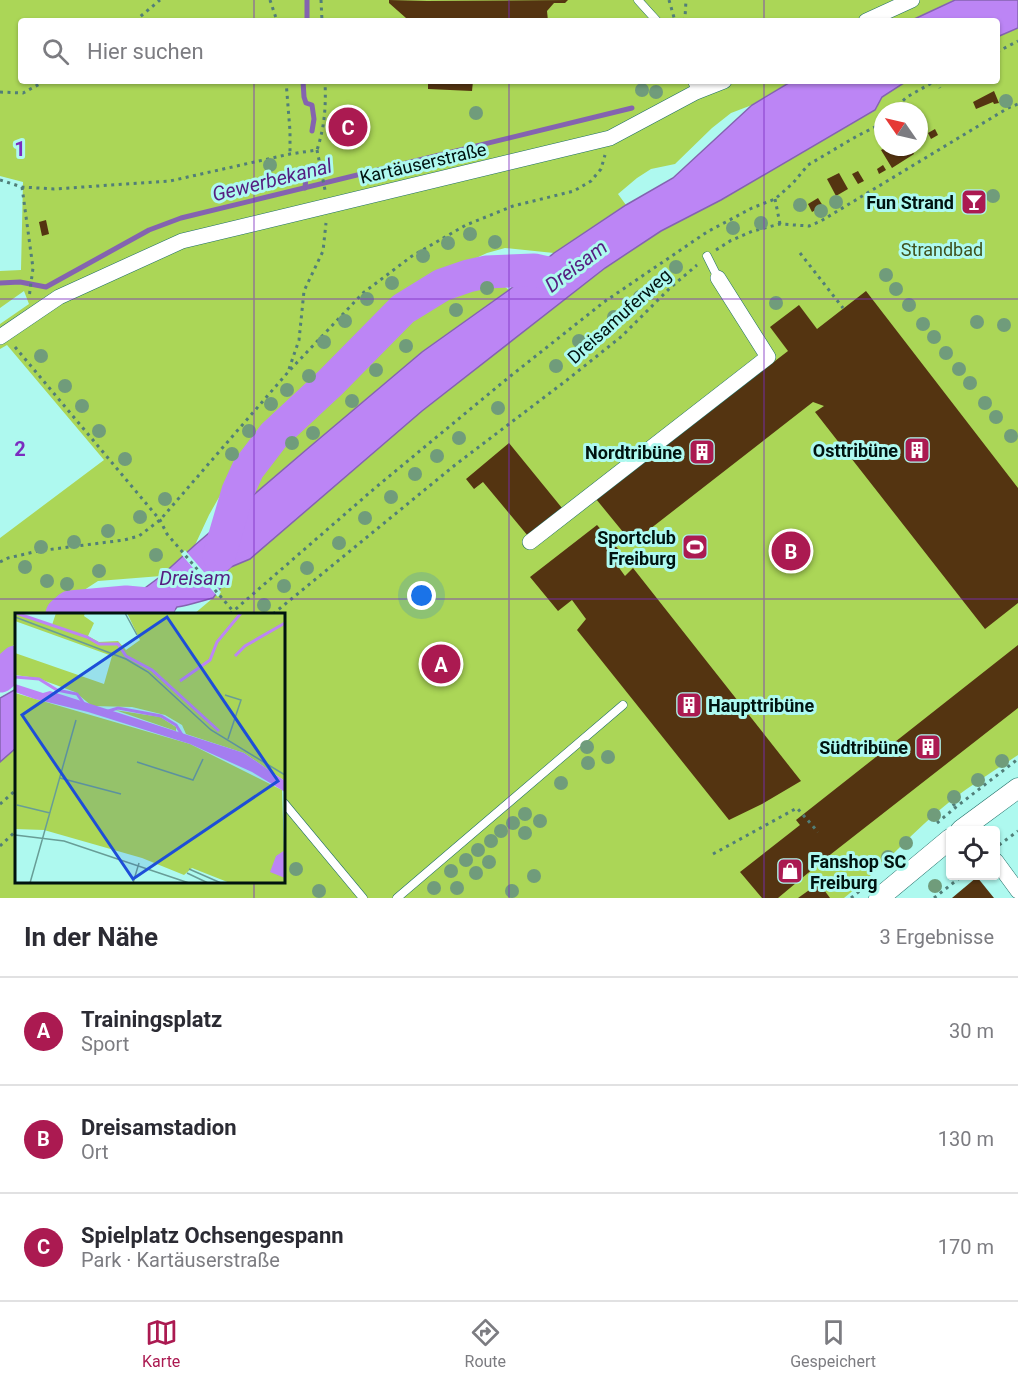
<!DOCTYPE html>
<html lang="de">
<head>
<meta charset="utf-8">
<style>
  :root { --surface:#fff; --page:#f2f2f3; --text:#2b2b33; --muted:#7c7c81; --line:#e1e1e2; --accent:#ab1a51 }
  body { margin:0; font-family:Roboto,sans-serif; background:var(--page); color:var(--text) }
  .controls { position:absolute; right:18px; bottom:18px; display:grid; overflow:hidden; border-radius:6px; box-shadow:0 2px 4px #0004 }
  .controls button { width:54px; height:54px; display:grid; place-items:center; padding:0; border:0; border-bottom:2px solid var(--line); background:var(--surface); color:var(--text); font:30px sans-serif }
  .compass { position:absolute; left:874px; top:102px; width:54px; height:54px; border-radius:50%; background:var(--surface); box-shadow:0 2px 4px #0004; rotate:304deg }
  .you { position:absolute; left:422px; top:596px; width:21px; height:21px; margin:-15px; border:4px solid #fff; border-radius:50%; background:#1a73e8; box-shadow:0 0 0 9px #1a73e833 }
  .badge { display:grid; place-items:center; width:39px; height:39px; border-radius:50%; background:var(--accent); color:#fff; font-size:20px; font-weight:700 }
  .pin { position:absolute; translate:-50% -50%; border:3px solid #fff; box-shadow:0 2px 6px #0006 }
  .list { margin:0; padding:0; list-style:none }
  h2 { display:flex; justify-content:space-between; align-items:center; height:78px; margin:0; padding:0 24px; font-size:26px }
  h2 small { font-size:20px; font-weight:400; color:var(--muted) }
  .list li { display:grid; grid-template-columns:39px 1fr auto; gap:18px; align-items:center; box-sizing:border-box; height:108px; padding:0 24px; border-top:2px solid var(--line) }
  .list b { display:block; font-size:22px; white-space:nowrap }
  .list p { margin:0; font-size:20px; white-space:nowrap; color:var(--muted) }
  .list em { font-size:20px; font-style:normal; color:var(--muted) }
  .icon { flex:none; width:33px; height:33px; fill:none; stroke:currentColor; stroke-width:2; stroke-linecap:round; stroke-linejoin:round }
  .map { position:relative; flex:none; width:1018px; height:898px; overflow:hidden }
  .search { position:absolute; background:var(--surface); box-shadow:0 2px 4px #0004; left:18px; right:18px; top:18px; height:66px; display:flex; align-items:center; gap:15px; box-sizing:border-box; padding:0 21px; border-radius:6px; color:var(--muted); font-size:22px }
  .sheet { height:402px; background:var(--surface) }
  nav { display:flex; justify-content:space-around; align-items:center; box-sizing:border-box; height:84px; border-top:2px solid var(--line); background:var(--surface); font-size:16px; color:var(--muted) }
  nav a { display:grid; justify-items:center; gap:3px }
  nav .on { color:var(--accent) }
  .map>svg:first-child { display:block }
  .green { fill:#abd657; fill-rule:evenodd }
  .water { fill:#bc85f5; stroke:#8463b0; stroke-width:1.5 }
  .pier { fill:#aef9ef }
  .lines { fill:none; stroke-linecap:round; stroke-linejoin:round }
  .stream { stroke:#8463b0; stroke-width:5 }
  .river { stroke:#bc85f5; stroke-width:33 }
  .building { fill:#543411 }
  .lane-casing { stroke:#1e6d66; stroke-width:9 }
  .street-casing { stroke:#1e6d66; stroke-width:16 }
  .secondary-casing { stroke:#1e6d66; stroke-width:21 }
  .path { stroke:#517e78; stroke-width:3; stroke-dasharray:3 4.5; stroke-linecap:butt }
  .lane { stroke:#fff; stroke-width:8 }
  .street { stroke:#fff; stroke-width:15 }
  .secondary { stroke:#fff; stroke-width:20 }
  .tree { fill:#709c7b }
  .grid { fill:none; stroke:#7b2cbf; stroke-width:1.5; stroke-opacity:0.55 }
  .labels { text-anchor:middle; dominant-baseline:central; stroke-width:6; stroke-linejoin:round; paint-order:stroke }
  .street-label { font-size:18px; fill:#001310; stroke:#aef9ef }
  .poi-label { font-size:18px; font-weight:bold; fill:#001310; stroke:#aef9ef; text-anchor:end }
  .park-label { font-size:18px; fill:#3e501c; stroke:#aef9ef }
  .water-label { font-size:20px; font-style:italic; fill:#551d80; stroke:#aef9ef }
  .inset-river { fill:none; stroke:#bc85f5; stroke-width:3 }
  .inset-road { fill:none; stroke:#689d96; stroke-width:1.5 }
  .view { fill:#1d4ed8; fill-opacity:0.15; stroke:#1d4ed8; stroke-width:3 }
  .inset-edge { fill:none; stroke:#001310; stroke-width:3 }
  .grid-label { font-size:20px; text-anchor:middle; font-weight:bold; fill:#7b2cbf; stroke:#aef9ef; stroke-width:6; stroke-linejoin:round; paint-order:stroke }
</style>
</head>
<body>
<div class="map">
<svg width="1018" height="898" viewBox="0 0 1018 898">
  <rect width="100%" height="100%" fill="#aef9ef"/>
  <!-- green -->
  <g class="green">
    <polygon points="0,0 955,0 910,21 21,21 21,81 792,81 752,105 731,113 712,128 675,164 651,169 637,178 618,194 626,205 554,253 505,248 487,253 461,265 413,293 284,410 240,460 209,515 195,545 161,576 98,581 58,607 49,614 16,614 16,643 0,657 0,538 104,460 7,345 0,349 0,324 29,304 24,291 0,308 0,271 21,270 23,182 0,176"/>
    <path d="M 1018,28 L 1018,755 C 997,769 974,783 953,799 C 914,829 883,868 844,898 L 0,898 L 0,762 L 16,748 L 16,882 L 284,882 L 284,614 L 194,614 L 213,598 L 222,586 L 221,576 L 231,567 L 250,559 L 422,411 L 605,268 L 661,231 L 721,200 L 875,110 L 881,97 L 907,81 L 997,81 L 997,37 ZM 883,111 L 919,111 L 919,147 L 883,147 Z"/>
    <polygon points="493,278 509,290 422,352 250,498 247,489 290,437 367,367 407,318 458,290"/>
  </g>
  <!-- water -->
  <g class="water">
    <polygon points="955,0 1018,0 1018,28 997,37 997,21 910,21"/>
    <path d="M 792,81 L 907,81 L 882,97 L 875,110 L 721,200 L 661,231 L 605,268 L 422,411 L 250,559 L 231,567 L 221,576 L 222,586 L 213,598 C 201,601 190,605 177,607 L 172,614 L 111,614 L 126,602 L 161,576 L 195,545 L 306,450 L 422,352 L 509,290 L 554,253 L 626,205 L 673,178 L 752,105 Z"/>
    <polygon points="16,689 16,748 0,762 0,698"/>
  </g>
  <!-- pier -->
  <polygon class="pier" points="185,550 221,592 218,597 181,554"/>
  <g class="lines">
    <!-- stream -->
    <g class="stream">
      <polyline points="307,21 307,0"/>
      <polyline points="303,81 304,97 306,103 312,105 314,119 312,131"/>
      <polyline points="305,188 306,177"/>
      <polyline points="0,283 20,282 46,287 149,230 181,218 632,108"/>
    </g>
    <!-- river -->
    <g class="river">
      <polyline points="219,556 238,491 248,469 274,435 330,383 403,309 442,285 468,276 486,272 534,270 562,276"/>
      <polyline points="62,614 70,607 126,602 159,605"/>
      <polyline points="0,676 16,662"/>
    </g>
  </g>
  <!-- building -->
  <g class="building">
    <polygon points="389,0 427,1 568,0 565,3 554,3 547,11 548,21 431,21 428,18 406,18 389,3"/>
    <polygon points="428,81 473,81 472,91 428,89"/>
    <polygon points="994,91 999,103 994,104 993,102 976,109 973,102"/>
    <polygon points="935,129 938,135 931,139 928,133"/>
    <polygon points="887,147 891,147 892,148 894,147 910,147 914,154 892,168 881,150"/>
    <polygon points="883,165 886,170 879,174 877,169"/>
    <polygon points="858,171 864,181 858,184 852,174"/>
    <polygon points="839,173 848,189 836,196 827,179"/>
    <polygon points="979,191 986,199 968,212 962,204"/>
    <polygon points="818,198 823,206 812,212 808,204"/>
    <polygon points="46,220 49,234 42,236 39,222"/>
    <polygon points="866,291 1018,488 1018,603 985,629 815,412 824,406 813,402 632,543 596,499 788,351 770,327 799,305 817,329"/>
    <polygon points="509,443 562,508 528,536 483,482 474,489 466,479"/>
    <polygon points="597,525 626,558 617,565 625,576 633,568 801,781 762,804 729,820 577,630 586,619 572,600 558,611 530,577"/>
    <polygon points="1018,645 1018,708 826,858 778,898 762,898 740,872 800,825 796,820"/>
    <polygon points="977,877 994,898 952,898"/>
    <polygon points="819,883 830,898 798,898"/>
  </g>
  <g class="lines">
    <!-- lane casing -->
    <g class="lane-casing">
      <g id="lane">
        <polyline points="638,0 657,21"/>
        <polyline points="692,81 696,92"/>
        <polyline points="707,256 718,278"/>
        <polyline points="284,803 363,898"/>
        <polyline points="397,898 623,705"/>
      </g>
    </g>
    <!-- street casing -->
    <g class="street-casing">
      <g id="street">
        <polyline points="866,21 912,0"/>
        <polyline points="0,337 59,297 182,241 610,138 696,92 724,81"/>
        <polyline points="530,542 768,357 718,278"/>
        <polyline points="996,861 1018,891"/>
      </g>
    </g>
    <!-- secondary casing -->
    <g class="secondary-casing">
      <g id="secondary">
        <polyline points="961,830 1018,788"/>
        <polyline points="879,898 950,839"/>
      </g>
    </g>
    <!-- path -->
    <g class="path">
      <polyline points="270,0 277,21"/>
      <polyline points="321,0 322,21"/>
      <polyline points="669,0 675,21"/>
      <polyline points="135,21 160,0"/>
      <polyline points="683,21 685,18 686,0"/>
      <polyline points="997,52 1018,41"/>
      <polyline points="286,81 290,131 290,154"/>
      <polyline points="936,81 940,88"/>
      <polyline points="0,92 23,93 45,81"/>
      <polyline points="892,111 907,97 935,81"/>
      <polyline points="317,150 325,190"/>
      <path d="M 0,180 L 22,187 L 54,189 L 170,181 L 290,154 L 317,150 C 325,125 326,106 325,81"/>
      <polyline points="22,187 33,268 29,298"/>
      <polyline points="775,199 780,224"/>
      <polyline points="716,250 730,241 753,231 780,224 809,226 821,221 1008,108 1018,104"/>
      <polyline points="800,253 843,308"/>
      <polyline points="15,347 160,520 167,534 233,611"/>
      <polyline points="289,369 299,340 304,291 323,251 326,223"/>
      <polyline points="0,562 8,558 38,551 124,540 139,536 160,520 289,371 363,293 412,256 466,225 513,206 574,191 591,181 601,169 605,155"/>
      <polyline points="230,614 375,488 508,378 604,302 707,232 752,208 775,199 793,183 808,165 857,136 877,126 883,120"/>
      <polyline points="273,614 455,465 567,380 622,336 670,288 697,265"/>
      <polyline points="949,797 956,808"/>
      <polyline points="0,804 16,790"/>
      <polyline points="937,823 956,807 1018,759"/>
      <polyline points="999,845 1018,831"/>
      <polyline points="0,846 16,831"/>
      <polyline points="713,854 797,808 818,832"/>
      <polyline points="851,898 862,889"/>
      <polyline points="934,898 962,876"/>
    </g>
    <!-- lane -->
    <use href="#lane" class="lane"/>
    <!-- street -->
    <use href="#street" class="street"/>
    <!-- secondary -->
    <use href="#secondary" class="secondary"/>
  </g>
  <!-- trees -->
  <g class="tree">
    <circle cx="642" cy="90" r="7"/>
    <circle cx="656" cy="92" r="7"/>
    <circle cx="1006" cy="101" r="7"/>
    <circle cx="476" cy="113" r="7"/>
    <circle cx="270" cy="165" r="7"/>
    <circle cx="993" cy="196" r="7"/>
    <circle cx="836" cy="202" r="7"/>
    <circle cx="800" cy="205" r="7"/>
    <circle cx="821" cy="211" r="7"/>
    <circle cx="761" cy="223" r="7"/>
    <circle cx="733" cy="228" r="7"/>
    <circle cx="470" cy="234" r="7"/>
    <circle cx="495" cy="242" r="7"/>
    <circle cx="448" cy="243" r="7"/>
    <circle cx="423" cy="256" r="7"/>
    <circle cx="676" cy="267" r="7"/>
    <circle cx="886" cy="275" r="7"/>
    <circle cx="392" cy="283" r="7"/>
    <circle cx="487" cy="288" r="7"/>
    <circle cx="896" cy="289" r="7"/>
    <circle cx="640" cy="297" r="7"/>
    <circle cx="367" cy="299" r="7"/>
    <circle cx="776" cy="303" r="7"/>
    <circle cx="909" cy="305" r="7"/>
    <circle cx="456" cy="310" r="7"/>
    <circle cx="614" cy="317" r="7"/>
    <circle cx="345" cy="321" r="7"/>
    <circle cx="977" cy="322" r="7"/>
    <circle cx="923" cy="324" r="7"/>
    <circle cx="1004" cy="325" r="7"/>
    <circle cx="934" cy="337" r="7"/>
    <circle cx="579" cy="341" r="7"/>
    <circle cx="324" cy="342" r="7"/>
    <circle cx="406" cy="346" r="7"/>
    <circle cx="946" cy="353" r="7"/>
    <circle cx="41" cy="356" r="7"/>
    <circle cx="556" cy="366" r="7"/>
    <circle cx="959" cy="369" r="7"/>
    <circle cx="376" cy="370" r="7"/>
    <circle cx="309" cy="376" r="7"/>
    <circle cx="970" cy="383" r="7"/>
    <circle cx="65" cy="386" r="7"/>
    <circle cx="287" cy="390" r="7"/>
    <circle cx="352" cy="401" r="7"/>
    <circle cx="985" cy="403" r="7"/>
    <circle cx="271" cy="404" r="7"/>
    <circle cx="82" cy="406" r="7"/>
    <circle cx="498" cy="408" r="7"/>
    <circle cx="996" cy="417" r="7"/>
    <circle cx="99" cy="431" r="7"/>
    <circle cx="249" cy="431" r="7"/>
    <circle cx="313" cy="433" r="7"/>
    <circle cx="1011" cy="436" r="7"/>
    <circle cx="459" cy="438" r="7"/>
    <circle cx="292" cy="443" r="7"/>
    <circle cx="232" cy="454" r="7"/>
    <circle cx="437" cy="456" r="7"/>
    <circle cx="125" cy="459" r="7"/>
    <circle cx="415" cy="474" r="7"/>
    <circle cx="391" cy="497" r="7"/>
    <circle cx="165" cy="499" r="7"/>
    <circle cx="140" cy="517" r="7"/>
    <circle cx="365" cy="518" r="7"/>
    <circle cx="108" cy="531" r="7"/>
    <circle cx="74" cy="542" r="7"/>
    <circle cx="339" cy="543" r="7"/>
    <circle cx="41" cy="547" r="7"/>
    <circle cx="156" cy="555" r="7"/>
    <circle cx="25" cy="567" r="7"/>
    <circle cx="307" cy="568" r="7"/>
    <circle cx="99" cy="571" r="7"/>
    <circle cx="47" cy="581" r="7"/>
    <circle cx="67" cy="584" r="7"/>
    <circle cx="284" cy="586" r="7"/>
    <circle cx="264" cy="605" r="7"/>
    <circle cx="587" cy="747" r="7"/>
    <circle cx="608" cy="757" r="7"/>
    <circle cx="1002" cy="761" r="7"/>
    <circle cx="588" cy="763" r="7"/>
    <circle cx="978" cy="780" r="7"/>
    <circle cx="561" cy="783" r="7"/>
    <circle cx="954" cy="797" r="7"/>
    <circle cx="525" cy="814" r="7"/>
    <circle cx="934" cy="815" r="7"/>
    <circle cx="540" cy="821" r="7"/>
    <circle cx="513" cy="823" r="7"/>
    <circle cx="501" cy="831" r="7"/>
    <circle cx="525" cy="833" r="7"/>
    <circle cx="491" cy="841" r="7"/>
    <circle cx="906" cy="843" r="7"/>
    <circle cx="478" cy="850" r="7"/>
    <circle cx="888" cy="857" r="7"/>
    <circle cx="466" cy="860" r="7"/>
    <circle cx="489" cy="862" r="7"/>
    <circle cx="296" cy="869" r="7"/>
    <circle cx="451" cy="871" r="7"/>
    <circle cx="476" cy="873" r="7"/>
    <circle cx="534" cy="876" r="7"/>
    <circle cx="935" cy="886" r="7"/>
    <circle cx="434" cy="888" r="7"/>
    <circle cx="457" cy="888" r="7"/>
    <circle cx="319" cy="891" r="7"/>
    <circle cx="512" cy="891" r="7"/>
  </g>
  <!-- grid -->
  <path class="grid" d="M 254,0 L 254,21M 509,0 L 509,21M 764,0 L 764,21M 254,81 L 254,614M 509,81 L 509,898M 764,81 L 764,898M 0,299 L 1018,299M 0,599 L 1018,599M 254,882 L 254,898"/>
  <!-- icons -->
  <defs>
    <g id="bar-square" transform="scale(1.35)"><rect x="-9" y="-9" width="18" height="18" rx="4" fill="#ab1a51" stroke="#aef9ef"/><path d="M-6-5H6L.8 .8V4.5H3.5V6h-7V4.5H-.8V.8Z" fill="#fff"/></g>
    <g id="building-square" transform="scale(1.35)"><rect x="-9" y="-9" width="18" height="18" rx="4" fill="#ab1a51" stroke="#aef9ef"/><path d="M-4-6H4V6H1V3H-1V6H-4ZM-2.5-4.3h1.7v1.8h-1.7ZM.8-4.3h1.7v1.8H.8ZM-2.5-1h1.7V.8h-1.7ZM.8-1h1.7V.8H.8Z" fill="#fff"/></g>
    <g id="stadium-square" transform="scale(1.35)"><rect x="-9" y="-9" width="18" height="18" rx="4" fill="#ab1a51" stroke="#aef9ef"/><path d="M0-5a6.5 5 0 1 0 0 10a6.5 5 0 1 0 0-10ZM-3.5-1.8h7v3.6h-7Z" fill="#fff"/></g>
    <g id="shop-square" transform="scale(1.35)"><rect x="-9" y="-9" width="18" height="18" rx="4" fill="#ab1a51" stroke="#aef9ef"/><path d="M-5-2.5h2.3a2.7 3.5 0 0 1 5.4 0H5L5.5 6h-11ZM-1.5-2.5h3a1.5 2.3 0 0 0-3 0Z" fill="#fff"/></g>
  </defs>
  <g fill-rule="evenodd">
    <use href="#bar-square" x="974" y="202"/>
    <use href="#building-square" x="917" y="450"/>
    <use href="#building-square" x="702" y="452"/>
    <use href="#stadium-square" x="695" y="547"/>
    <use href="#building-square" x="689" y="705"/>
    <use href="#building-square" x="928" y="747"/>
    <use href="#shop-square" x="790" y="871"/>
  </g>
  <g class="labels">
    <!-- street labels -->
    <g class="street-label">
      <text transform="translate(423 163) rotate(-13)">Kartäuserstraße</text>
      <text transform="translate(619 316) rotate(-42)">Dreisamuferweg</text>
    </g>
    <!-- poi labels -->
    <g class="poi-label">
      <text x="954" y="202">Fun Strand</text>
      <text x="898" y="450">Osttribüne</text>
      <text x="682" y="452">Nordtribüne</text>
      <text x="676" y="537">Sportclub<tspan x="676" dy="21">Freiburg</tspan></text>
      <text x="708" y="705" text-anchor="start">Haupttribüne</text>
      <text x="908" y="747">Südtribüne</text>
      <text x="810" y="861" text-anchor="start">Fanshop SC<tspan x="810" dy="21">Freiburg</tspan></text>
    </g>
    <!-- park labels -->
    <g class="park-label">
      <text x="942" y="249">Strandbad</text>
    </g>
    <!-- water labels -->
    <g class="water-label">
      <text transform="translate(272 180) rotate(-14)">Gewerbekanal</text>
      <text transform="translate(576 266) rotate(-37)">Dreisam</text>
      <text x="195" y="578">Dreisam</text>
    </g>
  </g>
  <!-- overview -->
  <g transform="translate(15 613)">
    <rect width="270" height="270" fill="#aef9ef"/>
    <path d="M 0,0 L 37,12 L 41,0 L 70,0 L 69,3 L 79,10 L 73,23 L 84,29 L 103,28 L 111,37 L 125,27 L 112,0 L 270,0 L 270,168 L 229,140 L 171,121 L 167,112 L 150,102 L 117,94 L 77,93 L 60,79 L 22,65 L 0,62 L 0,40 L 89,71 L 97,43 L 0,8 ZM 0,80 L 175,131 L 267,177 L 270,270 L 215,270 L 177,255 L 169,262 L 127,245 L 29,217 L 0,216 ZM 100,97 L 145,104 L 161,114 L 161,118 Z" fill="#abd657"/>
    <path d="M 0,71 L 28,80 L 35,78 L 229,140 L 270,168 L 270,179 L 237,159 L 175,131 L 73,99 L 20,86 L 0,79 ZM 270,237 L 269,251 L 270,265 L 255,259 L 261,243 Z" fill="#bc85f5"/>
    <path class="inset-river" d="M 1,0 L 72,24 L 84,31 L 103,31 L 111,43 L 137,57 L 204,118M 220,43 L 230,33 L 270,10M 0,64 L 24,66 L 42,77 L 62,81 L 72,95M 165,68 L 195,47 L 202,29 L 226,0M 87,100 L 103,95 L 146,103 L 161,112 L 169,125"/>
    <path class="inset-road" d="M 110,0 L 122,22M 0,4 L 111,46 L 133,59 L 196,117 L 270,162M 210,82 L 226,87 L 213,126M 122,149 L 178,167 L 188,146M 45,165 L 106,181M 2,192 L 35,200M 0,222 L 49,228 L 174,270M 174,256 L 206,270M 172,260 L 193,270M 15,270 L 61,107M 118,270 L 124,250"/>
    <path class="view" d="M 152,4 L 263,168 L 118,266 L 7,102 Z"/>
    <rect width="270" height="270" class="inset-edge"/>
  </g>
  <g class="grid-label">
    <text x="20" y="156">1</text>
    <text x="20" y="456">2</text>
  </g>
</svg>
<div class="controls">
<button><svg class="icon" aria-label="locate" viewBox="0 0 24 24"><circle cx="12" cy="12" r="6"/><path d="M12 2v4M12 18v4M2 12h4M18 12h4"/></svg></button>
</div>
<svg class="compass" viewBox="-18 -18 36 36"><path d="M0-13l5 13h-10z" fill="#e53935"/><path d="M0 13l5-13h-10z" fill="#7c7c81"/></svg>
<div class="you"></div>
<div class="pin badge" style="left:441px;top:664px">A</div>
<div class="pin badge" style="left:791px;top:551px">B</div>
<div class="pin badge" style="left:348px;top:127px">C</div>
<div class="search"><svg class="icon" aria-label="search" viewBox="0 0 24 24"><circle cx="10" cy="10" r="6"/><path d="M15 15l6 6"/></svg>Hier suchen</div>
</div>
<section class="sheet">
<h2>In der Nähe<small>3 Ergebnisse</small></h2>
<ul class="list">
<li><span class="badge">A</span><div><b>Trainingsplatz</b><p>Sport</p></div><em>30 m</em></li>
<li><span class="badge">B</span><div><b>Dreisamstadion</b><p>Ort</p></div><em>130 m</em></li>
<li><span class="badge">C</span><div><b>Spielplatz Ochsengespann</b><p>Park · Kartäuserstraße</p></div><em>170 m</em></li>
</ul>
</section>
<nav>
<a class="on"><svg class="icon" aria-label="map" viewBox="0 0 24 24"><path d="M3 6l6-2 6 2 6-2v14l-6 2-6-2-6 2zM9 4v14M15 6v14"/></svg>Karte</a>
<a><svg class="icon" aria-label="directions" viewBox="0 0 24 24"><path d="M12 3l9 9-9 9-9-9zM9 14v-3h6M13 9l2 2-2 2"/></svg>Route</a>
<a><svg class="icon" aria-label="saved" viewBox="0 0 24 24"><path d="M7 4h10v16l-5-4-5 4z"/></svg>Gespeichert</a>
</nav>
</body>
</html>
